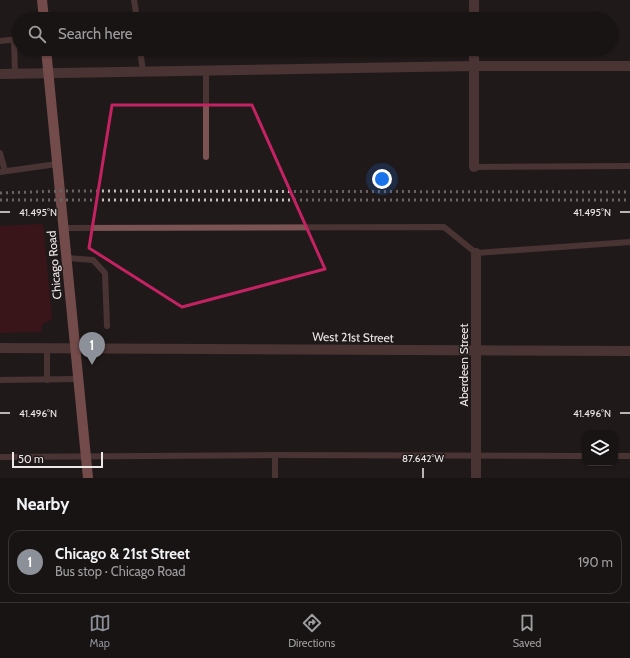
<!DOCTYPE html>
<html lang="en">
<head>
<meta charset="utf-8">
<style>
  :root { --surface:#191414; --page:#221d1d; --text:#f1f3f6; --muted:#9f9ea0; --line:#373334; --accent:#8c9099 }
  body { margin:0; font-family:Cabin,sans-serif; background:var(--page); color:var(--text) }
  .controls { position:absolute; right:12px; bottom:12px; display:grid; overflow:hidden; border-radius:8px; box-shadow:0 1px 3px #0004 }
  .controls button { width:36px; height:36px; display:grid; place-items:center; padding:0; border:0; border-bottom:1px solid var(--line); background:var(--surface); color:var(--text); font:20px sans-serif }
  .scale { position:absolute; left:12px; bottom:10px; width:91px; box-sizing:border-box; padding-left:4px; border:2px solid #ede8e8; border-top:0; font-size:11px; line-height:14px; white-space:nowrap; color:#ede8e8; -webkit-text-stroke:3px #211a1a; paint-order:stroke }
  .you { position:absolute; left:382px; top:179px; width:14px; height:14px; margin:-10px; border:3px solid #fff; border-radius:50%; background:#1a73e8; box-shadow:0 0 0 6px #1a73e833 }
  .badge { display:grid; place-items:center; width:26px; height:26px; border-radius:50%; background:var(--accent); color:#fff; font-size:13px; font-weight:700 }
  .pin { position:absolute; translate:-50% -33px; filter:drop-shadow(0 1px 2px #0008) }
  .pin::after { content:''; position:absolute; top:21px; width:14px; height:12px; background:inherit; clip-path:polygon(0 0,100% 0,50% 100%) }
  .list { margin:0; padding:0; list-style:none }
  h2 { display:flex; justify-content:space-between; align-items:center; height:52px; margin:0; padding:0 16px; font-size:17px }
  h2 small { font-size:13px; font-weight:400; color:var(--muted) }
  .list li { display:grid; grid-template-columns:26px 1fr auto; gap:12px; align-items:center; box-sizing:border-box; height:64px; margin:0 8px 8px; padding:0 8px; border:1px solid var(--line); border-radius:12px }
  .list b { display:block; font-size:15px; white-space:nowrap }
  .list p { margin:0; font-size:13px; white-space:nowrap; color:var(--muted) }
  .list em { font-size:13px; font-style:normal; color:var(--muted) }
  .icon { flex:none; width:22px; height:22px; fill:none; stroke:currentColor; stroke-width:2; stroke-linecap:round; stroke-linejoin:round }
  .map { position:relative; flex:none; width:630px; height:478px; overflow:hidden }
  .search { position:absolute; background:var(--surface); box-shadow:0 1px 3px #0004; left:12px; right:12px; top:12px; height:44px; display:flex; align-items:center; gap:10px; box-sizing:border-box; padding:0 14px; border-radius:22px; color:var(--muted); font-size:15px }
  .sheet { height:124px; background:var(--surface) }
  nav { display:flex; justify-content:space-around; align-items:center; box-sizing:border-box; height:56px; border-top:1px solid var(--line); background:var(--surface); font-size:11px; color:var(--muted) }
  nav a { display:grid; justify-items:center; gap:2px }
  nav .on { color:var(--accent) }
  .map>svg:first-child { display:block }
  .green { fill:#580f18 }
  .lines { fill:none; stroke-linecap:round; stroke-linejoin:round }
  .lane { stroke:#7a5352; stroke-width:6 }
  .street { stroke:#7a5352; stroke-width:10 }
  .primary { stroke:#d98888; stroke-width:10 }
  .rail { stroke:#c4bfbf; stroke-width:3; stroke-dasharray:2 4; stroke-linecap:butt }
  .marked { fill:none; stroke:#c42262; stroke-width:3; stroke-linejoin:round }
  .ticks { fill:none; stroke:#ede8e8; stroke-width:1.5 }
  .labels { text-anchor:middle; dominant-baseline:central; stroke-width:3; stroke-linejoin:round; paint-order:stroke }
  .street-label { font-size:12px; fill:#ede8e8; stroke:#211a1a }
  .ticks-label { font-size:10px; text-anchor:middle; fill:#ede8e8; stroke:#211a1a; stroke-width:3; stroke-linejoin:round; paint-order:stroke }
</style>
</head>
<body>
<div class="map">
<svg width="630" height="478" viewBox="0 0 630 478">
  <rect width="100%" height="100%" fill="#211a1a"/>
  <!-- green -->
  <polygon class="green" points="43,224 52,319 42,325 41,332 0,333 0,226"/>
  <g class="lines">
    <!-- lane -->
    <g class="lane">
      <polyline points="134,0 137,19"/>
      <polyline points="14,40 15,74"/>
      <polyline points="0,41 19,39"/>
      <polyline points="140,49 143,72"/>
      <polyline points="206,71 206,157"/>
      <polyline points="0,153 5,171"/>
      <polyline points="474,167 630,166"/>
      <polyline points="0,172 57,164"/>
      <polyline points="64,228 444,227 476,253 630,242"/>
      <polyline points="67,258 93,260 105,273 107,326"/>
      <polyline points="47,348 47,380"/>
      <polyline points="0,380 78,379"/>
      <polyline points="275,455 275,478"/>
      <polyline points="615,456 630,456"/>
      <polyline points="0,457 275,455 585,456"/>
    </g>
    <!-- street -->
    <g class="street">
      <polyline points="474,0 474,19"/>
      <polyline points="474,49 474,167"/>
      <polyline points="0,74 474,66 630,66"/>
      <polyline points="476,253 476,478"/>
      <polyline points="0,348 630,351"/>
    </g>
    <!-- primary -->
    <g class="primary">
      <polyline points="42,0 44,19"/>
      <polyline points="46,49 88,478"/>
    </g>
    <!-- rail -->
    <g class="rail">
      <polyline points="0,193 60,191 630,192"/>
      <polyline points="0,200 630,200"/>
    </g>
  </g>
  <!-- marked area -->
  <path d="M0 0H630V478H0ZM 112,105 L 252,105 L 325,269 L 182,307 L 89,248 Z" fill="#211a1a" fill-opacity=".55" fill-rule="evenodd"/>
  <path class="marked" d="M 112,105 L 252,105 L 325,269 L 182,307 L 89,248 Z"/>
  <!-- ticks -->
  <path class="ticks" d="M 0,212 L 10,212M 620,212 L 630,212M 0,413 L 10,413M 620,413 L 630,413M 423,468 L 423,478"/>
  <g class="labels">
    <!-- street labels -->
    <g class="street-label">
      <text transform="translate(54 265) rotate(-95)">Chicago Road</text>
      <text transform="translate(353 337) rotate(1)">West 21st Street</text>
      <text transform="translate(463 365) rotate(-90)">Aberdeen Street</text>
    </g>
  </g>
  <g class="ticks-label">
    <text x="592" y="216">41.495°N</text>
    <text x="38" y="216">41.495°N</text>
    <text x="592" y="417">41.496°N</text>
    <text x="38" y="417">41.496°N</text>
    <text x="423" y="462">87.642°W</text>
  </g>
</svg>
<div class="controls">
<button><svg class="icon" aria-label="layers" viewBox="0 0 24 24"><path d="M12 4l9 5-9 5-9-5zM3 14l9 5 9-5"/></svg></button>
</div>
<div class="scale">50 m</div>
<div class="you"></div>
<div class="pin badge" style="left:92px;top:365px">1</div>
<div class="search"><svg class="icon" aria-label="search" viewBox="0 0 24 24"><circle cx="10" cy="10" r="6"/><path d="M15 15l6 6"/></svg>Search here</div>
</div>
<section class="sheet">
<h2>Nearby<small></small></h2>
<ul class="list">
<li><span class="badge">1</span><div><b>Chicago &amp; 21st Street</b><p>Bus stop · Chicago Road</p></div><em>190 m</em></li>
</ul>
</section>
<nav>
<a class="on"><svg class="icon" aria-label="map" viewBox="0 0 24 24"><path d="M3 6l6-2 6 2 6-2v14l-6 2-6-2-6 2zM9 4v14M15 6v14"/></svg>Map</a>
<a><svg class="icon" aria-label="directions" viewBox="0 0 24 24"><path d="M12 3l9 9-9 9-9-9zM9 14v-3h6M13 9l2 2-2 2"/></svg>Directions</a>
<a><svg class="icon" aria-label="saved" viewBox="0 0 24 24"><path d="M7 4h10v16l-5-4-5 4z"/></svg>Saved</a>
</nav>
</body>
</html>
